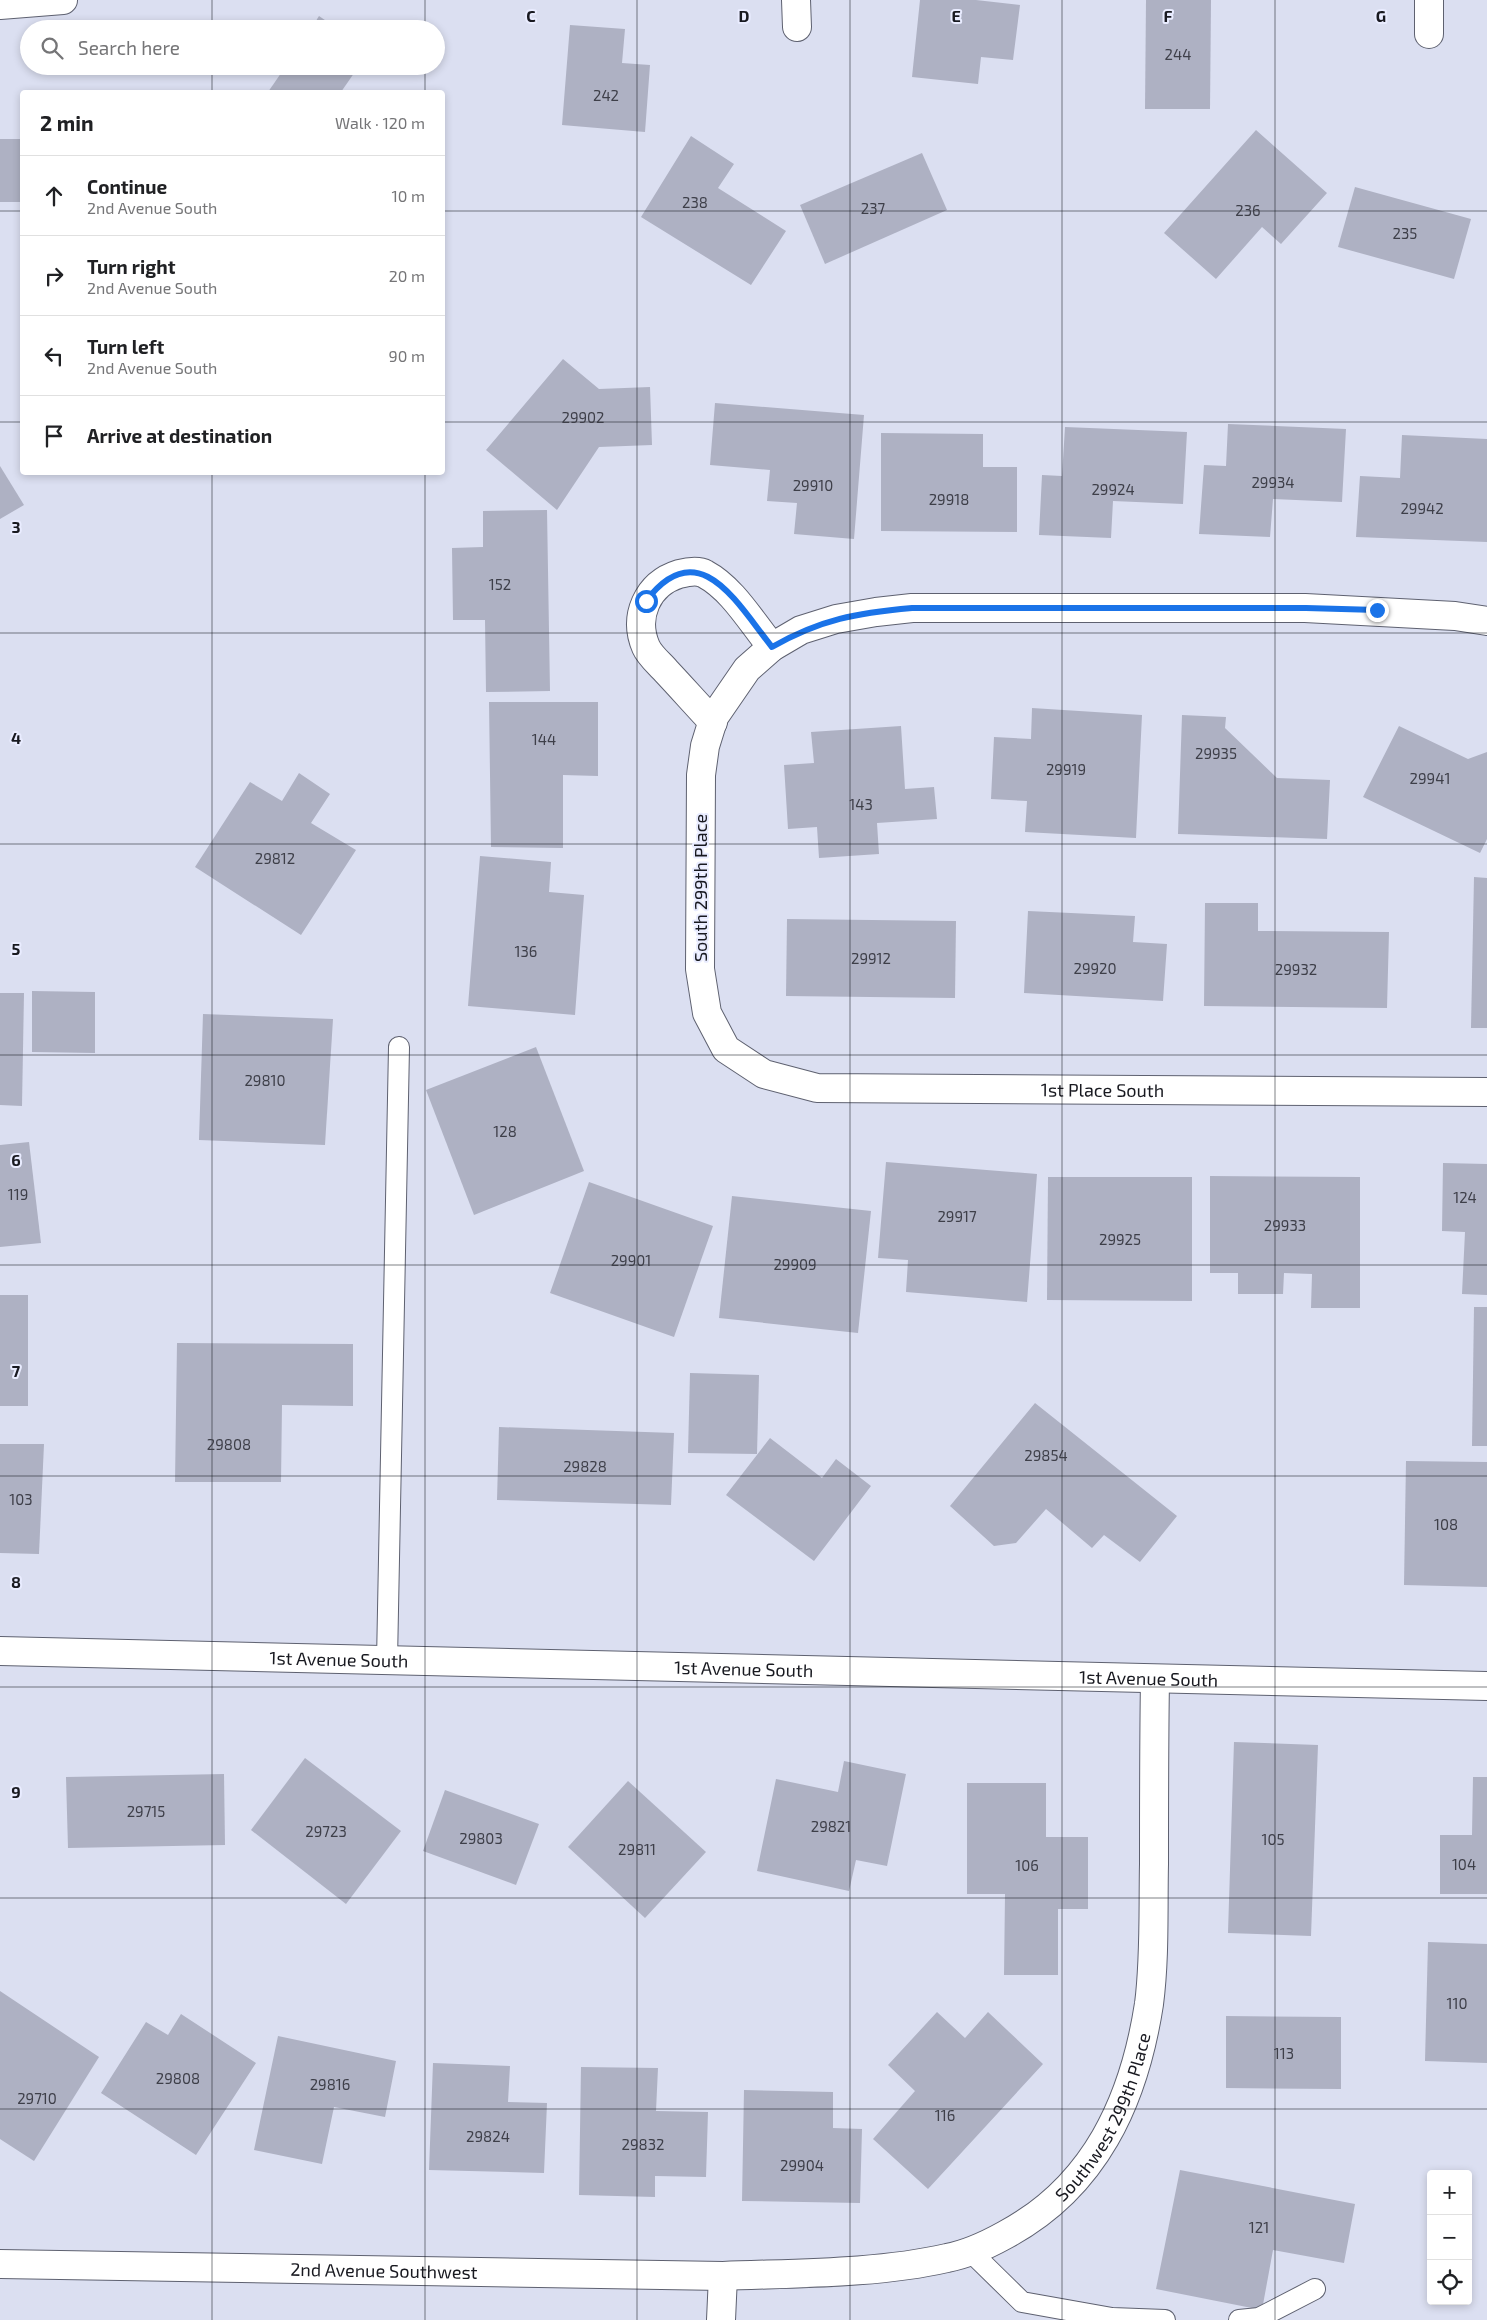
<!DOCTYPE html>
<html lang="en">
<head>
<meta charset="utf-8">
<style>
  :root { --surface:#fff; --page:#f6f6f6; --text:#202124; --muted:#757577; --line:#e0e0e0 }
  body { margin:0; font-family:"Exo 2",sans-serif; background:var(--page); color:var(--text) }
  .controls { position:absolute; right:15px; bottom:15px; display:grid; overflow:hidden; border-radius:5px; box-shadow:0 2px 8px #0003 }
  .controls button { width:45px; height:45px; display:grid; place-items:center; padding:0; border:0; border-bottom:1px solid var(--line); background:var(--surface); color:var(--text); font:25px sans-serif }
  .stop { position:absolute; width:15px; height:15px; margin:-11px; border:4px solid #1a73e8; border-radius:50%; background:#fff }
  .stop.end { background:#1a73e8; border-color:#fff; box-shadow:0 1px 5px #0008 }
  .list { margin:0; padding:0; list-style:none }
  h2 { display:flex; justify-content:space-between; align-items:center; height:65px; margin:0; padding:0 20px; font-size:21px }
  h2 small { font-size:16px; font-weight:400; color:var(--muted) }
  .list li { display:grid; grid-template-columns:32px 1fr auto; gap:15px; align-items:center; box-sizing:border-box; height:80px; padding:0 20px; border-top:1px solid var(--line) }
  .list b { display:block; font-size:19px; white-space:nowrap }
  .list p { margin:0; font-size:16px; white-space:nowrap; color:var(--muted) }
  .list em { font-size:16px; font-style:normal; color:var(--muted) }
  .icon { flex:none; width:28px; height:28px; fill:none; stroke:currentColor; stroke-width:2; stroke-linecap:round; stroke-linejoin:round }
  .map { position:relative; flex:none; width:1487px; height:2320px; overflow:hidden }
  .search { position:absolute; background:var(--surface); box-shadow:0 2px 8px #0003; left:20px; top:20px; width:425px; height:55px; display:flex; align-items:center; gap:12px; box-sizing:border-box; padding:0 18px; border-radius:28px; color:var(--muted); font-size:19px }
  .panel { position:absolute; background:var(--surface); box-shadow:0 2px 8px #0003; left:20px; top:90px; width:425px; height:385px; border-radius:5px }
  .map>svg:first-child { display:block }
  .building { fill:#aeb1c3 }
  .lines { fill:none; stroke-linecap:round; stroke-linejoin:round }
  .service-casing { stroke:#5e6170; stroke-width:22 }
  .minor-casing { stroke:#5e6170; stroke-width:30 }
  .tertiary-casing { stroke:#5e6170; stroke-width:30 }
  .service { stroke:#fff; stroke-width:20 }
  .minor { stroke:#fff; stroke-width:28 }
  .tertiary { stroke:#fff; stroke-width:28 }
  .route { stroke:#1a73e8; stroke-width:6 }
  .grid { fill:none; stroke:#181920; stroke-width:1; stroke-opacity:0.55 }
  .labels { text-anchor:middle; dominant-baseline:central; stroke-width:4; stroke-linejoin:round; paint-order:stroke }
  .number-label { font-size:15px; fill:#3e3f49 }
  .street-label { font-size:18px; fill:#181920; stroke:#e9ecff }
  .grid-label { font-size:16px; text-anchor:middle; font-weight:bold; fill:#181920; stroke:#e9ecff; stroke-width:4; stroke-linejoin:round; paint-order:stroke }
</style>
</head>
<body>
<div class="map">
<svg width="1487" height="2320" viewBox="0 0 1487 2320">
  <rect width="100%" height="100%" fill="#dbdff1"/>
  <!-- building -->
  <g class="building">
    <polygon points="920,0 976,0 1020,5 1013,60 981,57 978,84 912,77"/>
    <polygon points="1146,0 1211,0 1210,109 1145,109"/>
    <polygon points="319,16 338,29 311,29"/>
    <polygon points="570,25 625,29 622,63 650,65 645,132 562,125"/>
    <polygon points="286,66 359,66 341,92 268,92"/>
    <polygon points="1256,130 1327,193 1281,244 1262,227 1216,279 1164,233"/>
    <polygon points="691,136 734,164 718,188 786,231 751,285 641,217"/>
    <rect x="0" y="139" width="22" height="63"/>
    <polygon points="922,153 947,210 825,264 800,205"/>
    <polygon points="1355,187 1471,219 1454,279 1338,247"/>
    <polygon points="563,359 599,389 650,387 652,445 599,447 557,510 486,450"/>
    <polygon points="715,403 864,415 854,539 794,534 797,503 767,501 770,470 710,465"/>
    <polygon points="1228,424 1346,429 1342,502 1273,499 1270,537 1199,534 1204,465 1226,466"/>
    <polygon points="1065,427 1187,432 1183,504 1113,501 1111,538 1039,535 1042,475 1062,476"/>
    <polygon points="881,433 983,434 983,467 1017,467 1017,532 881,531"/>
    <polygon points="1402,435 1487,439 1487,542 1356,537 1360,476 1400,478"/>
    <polygon points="0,466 24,505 0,519"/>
    <polygon points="547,510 550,691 486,692 485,620 453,620 452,548 483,547 483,511"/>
    <polygon points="489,702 598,702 598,776 563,775 563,848 491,847"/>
    <polygon points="1032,708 1142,715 1136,838 1025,832 1027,801 991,799 994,737 1031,739"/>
    <polygon points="1182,715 1226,717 1225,728 1277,778 1330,780 1327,839 1178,834"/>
    <polygon points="901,726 905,789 934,787 937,819 877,823 879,854 819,858 817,827 788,829 784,765 814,763 811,732"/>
    <polygon points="1399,726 1468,759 1487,752 1487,839 1480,853 1363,797"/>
    <polygon points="299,773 330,794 311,823 356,850 301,935 195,867 250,782 282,801"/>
    <polygon points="480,856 551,862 549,892 584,895 575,1015 468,1006"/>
    <polygon points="1474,877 1487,878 1487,1028 1471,1028"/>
    <polygon points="1205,903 1258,903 1258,931 1389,932 1387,1008 1204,1006"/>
    <polygon points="1028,911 1135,916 1133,942 1167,944 1163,1001 1024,993"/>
    <polygon points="787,919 956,921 955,998 786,996"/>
    <polygon points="32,991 95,992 95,1053 32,1052"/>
    <polygon points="0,993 24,993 22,1106 0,1105"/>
    <polygon points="203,1014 333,1019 325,1145 199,1140"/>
    <polygon points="536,1047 584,1171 474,1215 426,1090"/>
    <polygon points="29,1142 41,1243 0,1247 0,1145"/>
    <polygon points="886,1162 1037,1174 1027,1302 906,1292 908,1260 878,1258"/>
    <polygon points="1443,1163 1487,1164 1487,1295 1462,1294 1465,1232 1442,1231"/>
    <polygon points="1210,1176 1360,1177 1360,1308 1311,1308 1312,1274 1284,1273 1283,1294 1238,1294 1238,1273 1210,1273"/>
    <polygon points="1048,1177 1192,1177 1192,1301 1047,1300"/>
    <polygon points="589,1182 713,1226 674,1337 550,1293"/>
    <polygon points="732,1196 871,1211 858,1333 719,1318"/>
    <rect x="0" y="1295" width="28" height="111"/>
    <polygon points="1474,1307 1487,1307 1487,1446 1472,1446"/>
    <polygon points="177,1343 353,1344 353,1406 282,1405 281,1482 175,1482"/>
    <polygon points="690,1373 759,1375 757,1454 688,1453"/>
    <polygon points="1035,1403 1177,1516 1140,1562 1104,1535 1092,1548 1046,1509 1016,1543 994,1546 950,1506"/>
    <polygon points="499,1427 674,1433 671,1505 497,1500"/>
    <polygon points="770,1438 822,1478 836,1459 871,1486 814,1561 726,1495"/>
    <polygon points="0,1444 44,1444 39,1554 0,1553"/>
    <polygon points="1406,1461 1487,1462 1487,1587 1404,1585"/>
    <polygon points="1234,1742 1318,1745 1311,1936 1228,1933"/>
    <polygon points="305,1758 401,1831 346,1904 251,1830"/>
    <polygon points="844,1761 906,1774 887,1866 856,1860 849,1891 757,1871 776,1779 838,1792"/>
    <polygon points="224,1774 225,1845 68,1848 66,1777"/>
    <polygon points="1473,1777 1487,1777 1487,1894 1440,1894 1440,1835 1472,1835"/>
    <polygon points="628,1781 706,1852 645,1918 568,1847"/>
    <polygon points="967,1783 1046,1783 1046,1837 1088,1837 1088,1909 1058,1909 1058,1975 1004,1975 1005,1894 967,1894"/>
    <polygon points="445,1790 539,1824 516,1885 423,1851"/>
    <polygon points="1428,1942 1487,1944 1487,2063 1425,2061"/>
    <polygon points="0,1991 99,2057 34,2161 0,2139"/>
    <polygon points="937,2012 965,2038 988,2012 1043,2064 928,2189 873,2139 915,2091 888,2065"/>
    <polygon points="181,2014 256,2063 196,2155 101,2093 146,2022 168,2035"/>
    <polygon points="1226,2016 1341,2017 1341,2089 1226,2088"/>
    <polygon points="278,2036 396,2061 385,2117 334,2107 322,2164 254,2150"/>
    <polygon points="433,2063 510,2066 508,2102 547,2103 544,2173 429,2170"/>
    <polygon points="581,2067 658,2068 656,2111 708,2112 706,2177 655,2176 655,2197 579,2195"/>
    <polygon points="744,2090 833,2092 833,2128 862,2129 860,2203 742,2201"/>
    <polygon points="1180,2170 1355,2204 1344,2263 1273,2250 1262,2310 1156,2289"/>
  </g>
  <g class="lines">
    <!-- service casing -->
    <g class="service-casing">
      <g id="service">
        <polyline points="387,1661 399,1047"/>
        <polyline points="970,2251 1022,2302 1112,2318 1165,2320"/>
        <polyline points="1239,2320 1259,2318 1315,2289"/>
      </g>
    </g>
    <!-- minor casing -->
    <g class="minor-casing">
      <g id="minor">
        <polyline points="796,0 797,27"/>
        <polyline points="1429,0 1429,34"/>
        <polyline points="0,5 63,0"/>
        <path id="s1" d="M 1487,621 L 1455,616 L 1305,608 L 912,608 L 876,612 L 836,619 L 801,630 L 772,647 L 747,669 L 714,717 L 705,746 L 701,775 L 700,969 L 707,1013 L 726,1049 L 764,1074 L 817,1088 L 1487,1092"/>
        <path d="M 713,722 C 697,705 682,688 666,671 C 660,664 650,656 646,647 C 633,617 647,584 679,574 C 687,572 698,570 705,574 C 733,589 752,623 772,647"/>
        <path id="s2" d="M 0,2264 L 723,2276 C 794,2273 877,2274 947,2258 C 968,2254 987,2245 1005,2235 C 1095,2187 1134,2101 1149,2004 C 1155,1958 1153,1910 1154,1864 C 1154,1803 1154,1741 1155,1680"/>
        <polyline points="721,2320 723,2276"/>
      </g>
    </g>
    <!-- tertiary casing -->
    <g class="tertiary-casing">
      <g id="tertiary">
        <path id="s3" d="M 0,1651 L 1487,1686"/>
      </g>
    </g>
    <!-- service -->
    <use href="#service" class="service"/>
    <!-- minor -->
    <use href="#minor" class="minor"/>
    <!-- tertiary -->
    <use href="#tertiary" class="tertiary"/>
  </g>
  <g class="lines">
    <!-- route -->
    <path class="route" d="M 646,601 C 699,531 738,605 772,647 C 821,619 857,613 912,608 L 1306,608 L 1377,610"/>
  </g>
  <!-- grid -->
  <path class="grid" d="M 212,0 L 212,29M 425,0 L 425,29M 637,0 L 637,2320M 850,0 L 850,2320M 1062,0 L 1062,2320M 1275,0 L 1275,2320M 212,66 L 212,92M 425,66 L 425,92M 0,211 L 22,211M 442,211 L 1487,211M 0,422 L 22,422M 442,422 L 1487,422M 212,472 L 212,2320M 425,472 L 425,2320M 0,633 L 1487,633M 0,844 L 1487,844M 0,1055 L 1487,1055M 0,1265 L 1487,1265M 0,1476 L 1487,1476M 0,1687 L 1487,1687M 0,1898 L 1487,1898M 0,2109 L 1487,2109"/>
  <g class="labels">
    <!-- number labels -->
    <g class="number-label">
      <text x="1178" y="54">244</text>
      <text x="606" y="95">242</text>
      <text x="695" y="202">238</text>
      <text x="873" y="208">237</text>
      <text x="1248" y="210">236</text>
      <text x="1405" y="233">235</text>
      <text x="583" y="417">29902</text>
      <text x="1273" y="482">29934</text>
      <text x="813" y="485">29910</text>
      <text x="1113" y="489">29924</text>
      <text x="949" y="499">29918</text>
      <text x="1422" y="508">29942</text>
      <text x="500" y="584">152</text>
      <text x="544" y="739">144</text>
      <text x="1216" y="753">29935</text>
      <text x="1066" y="769">29919</text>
      <text x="1430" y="778">29941</text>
      <text x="861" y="804">143</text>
      <text x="275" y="858">29812</text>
      <text x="526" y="951">136</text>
      <text x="871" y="958">29912</text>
      <text x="1095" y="968">29920</text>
      <text x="1296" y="969">29932</text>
      <text x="265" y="1080">29810</text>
      <text x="505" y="1131">128</text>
      <text x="18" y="1194">119</text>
      <text x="1465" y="1197">124</text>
      <text x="957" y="1216">29917</text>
      <text x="1285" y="1225">29933</text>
      <text x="1120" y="1239">29925</text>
      <text x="631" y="1260">29901</text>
      <text x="795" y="1264">29909</text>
      <text x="229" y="1444">29808</text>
      <text x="1046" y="1455">29854</text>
      <text x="585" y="1466">29828</text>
      <text x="21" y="1499">103</text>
      <text x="1446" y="1524">108</text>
      <text x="146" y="1811">29715</text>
      <text x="831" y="1826">29821</text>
      <text x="326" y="1831">29723</text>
      <text x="481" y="1838">29803</text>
      <text x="1273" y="1839">105</text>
      <text x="637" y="1849">29811</text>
      <text x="1464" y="1864">104</text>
      <text x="1027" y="1865">106</text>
      <text x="1457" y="2003">110</text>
      <text x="1284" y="2053">113</text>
      <text x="178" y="2078">29808</text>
      <text x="330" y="2084">29816</text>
      <text x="37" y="2098">29710</text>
      <text x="945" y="2115">116</text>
      <text x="488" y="2136">29824</text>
      <text x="643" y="2144">29832</text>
      <text x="802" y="2165">29904</text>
      <text x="1259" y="2227">121</text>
    </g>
    <!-- street labels -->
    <g class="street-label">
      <text transform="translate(700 888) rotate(-90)">South 299th Place</text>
      <text stroke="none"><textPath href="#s1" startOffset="1539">1st Place South</textPath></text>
      <text stroke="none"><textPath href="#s3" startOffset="339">1st Avenue South</textPath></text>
      <text stroke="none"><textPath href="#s3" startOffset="744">1st Avenue South</textPath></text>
      <text stroke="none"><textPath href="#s3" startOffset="1149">1st Avenue South</textPath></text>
      <text stroke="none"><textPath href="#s2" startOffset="1170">Southwest 299th Place</textPath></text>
      <text stroke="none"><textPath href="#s2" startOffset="384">2nd Avenue Southwest</textPath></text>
    </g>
  </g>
  <g class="grid-label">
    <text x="531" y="22">C</text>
    <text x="744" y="22">D</text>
    <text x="956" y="22">E</text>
    <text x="1168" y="22">F</text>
    <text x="1381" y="22">G</text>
    <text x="16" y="533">3</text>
    <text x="16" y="744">4</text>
    <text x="16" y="955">5</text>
    <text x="16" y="1166">6</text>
    <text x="16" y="1377">7</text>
    <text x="16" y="1588">8</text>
    <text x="16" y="1798">9</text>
  </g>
</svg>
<div class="controls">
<button>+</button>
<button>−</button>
<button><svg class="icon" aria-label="locate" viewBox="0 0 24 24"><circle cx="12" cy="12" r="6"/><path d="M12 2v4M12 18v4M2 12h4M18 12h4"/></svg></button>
</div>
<div class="stop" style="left:646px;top:601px"></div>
<div class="stop end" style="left:1377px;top:610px"></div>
<div class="search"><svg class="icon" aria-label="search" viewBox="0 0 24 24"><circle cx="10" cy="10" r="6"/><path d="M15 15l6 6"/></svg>Search here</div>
<section class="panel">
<h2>2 min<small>Walk · 120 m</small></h2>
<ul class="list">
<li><svg class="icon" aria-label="ahead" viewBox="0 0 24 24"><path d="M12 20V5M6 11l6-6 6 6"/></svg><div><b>Continue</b><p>2nd Avenue South</p></div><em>10 m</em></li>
<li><svg class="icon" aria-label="right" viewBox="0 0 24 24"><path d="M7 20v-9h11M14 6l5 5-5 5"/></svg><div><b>Turn right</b><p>2nd Avenue South</p></div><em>20 m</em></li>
<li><svg class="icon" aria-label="left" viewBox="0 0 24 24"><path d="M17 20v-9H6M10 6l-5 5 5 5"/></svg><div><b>Turn left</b><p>2nd Avenue South</p></div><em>90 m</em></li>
<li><svg class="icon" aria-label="arrive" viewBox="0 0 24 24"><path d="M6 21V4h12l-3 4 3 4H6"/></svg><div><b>Arrive at destination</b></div></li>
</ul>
</section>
</div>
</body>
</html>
